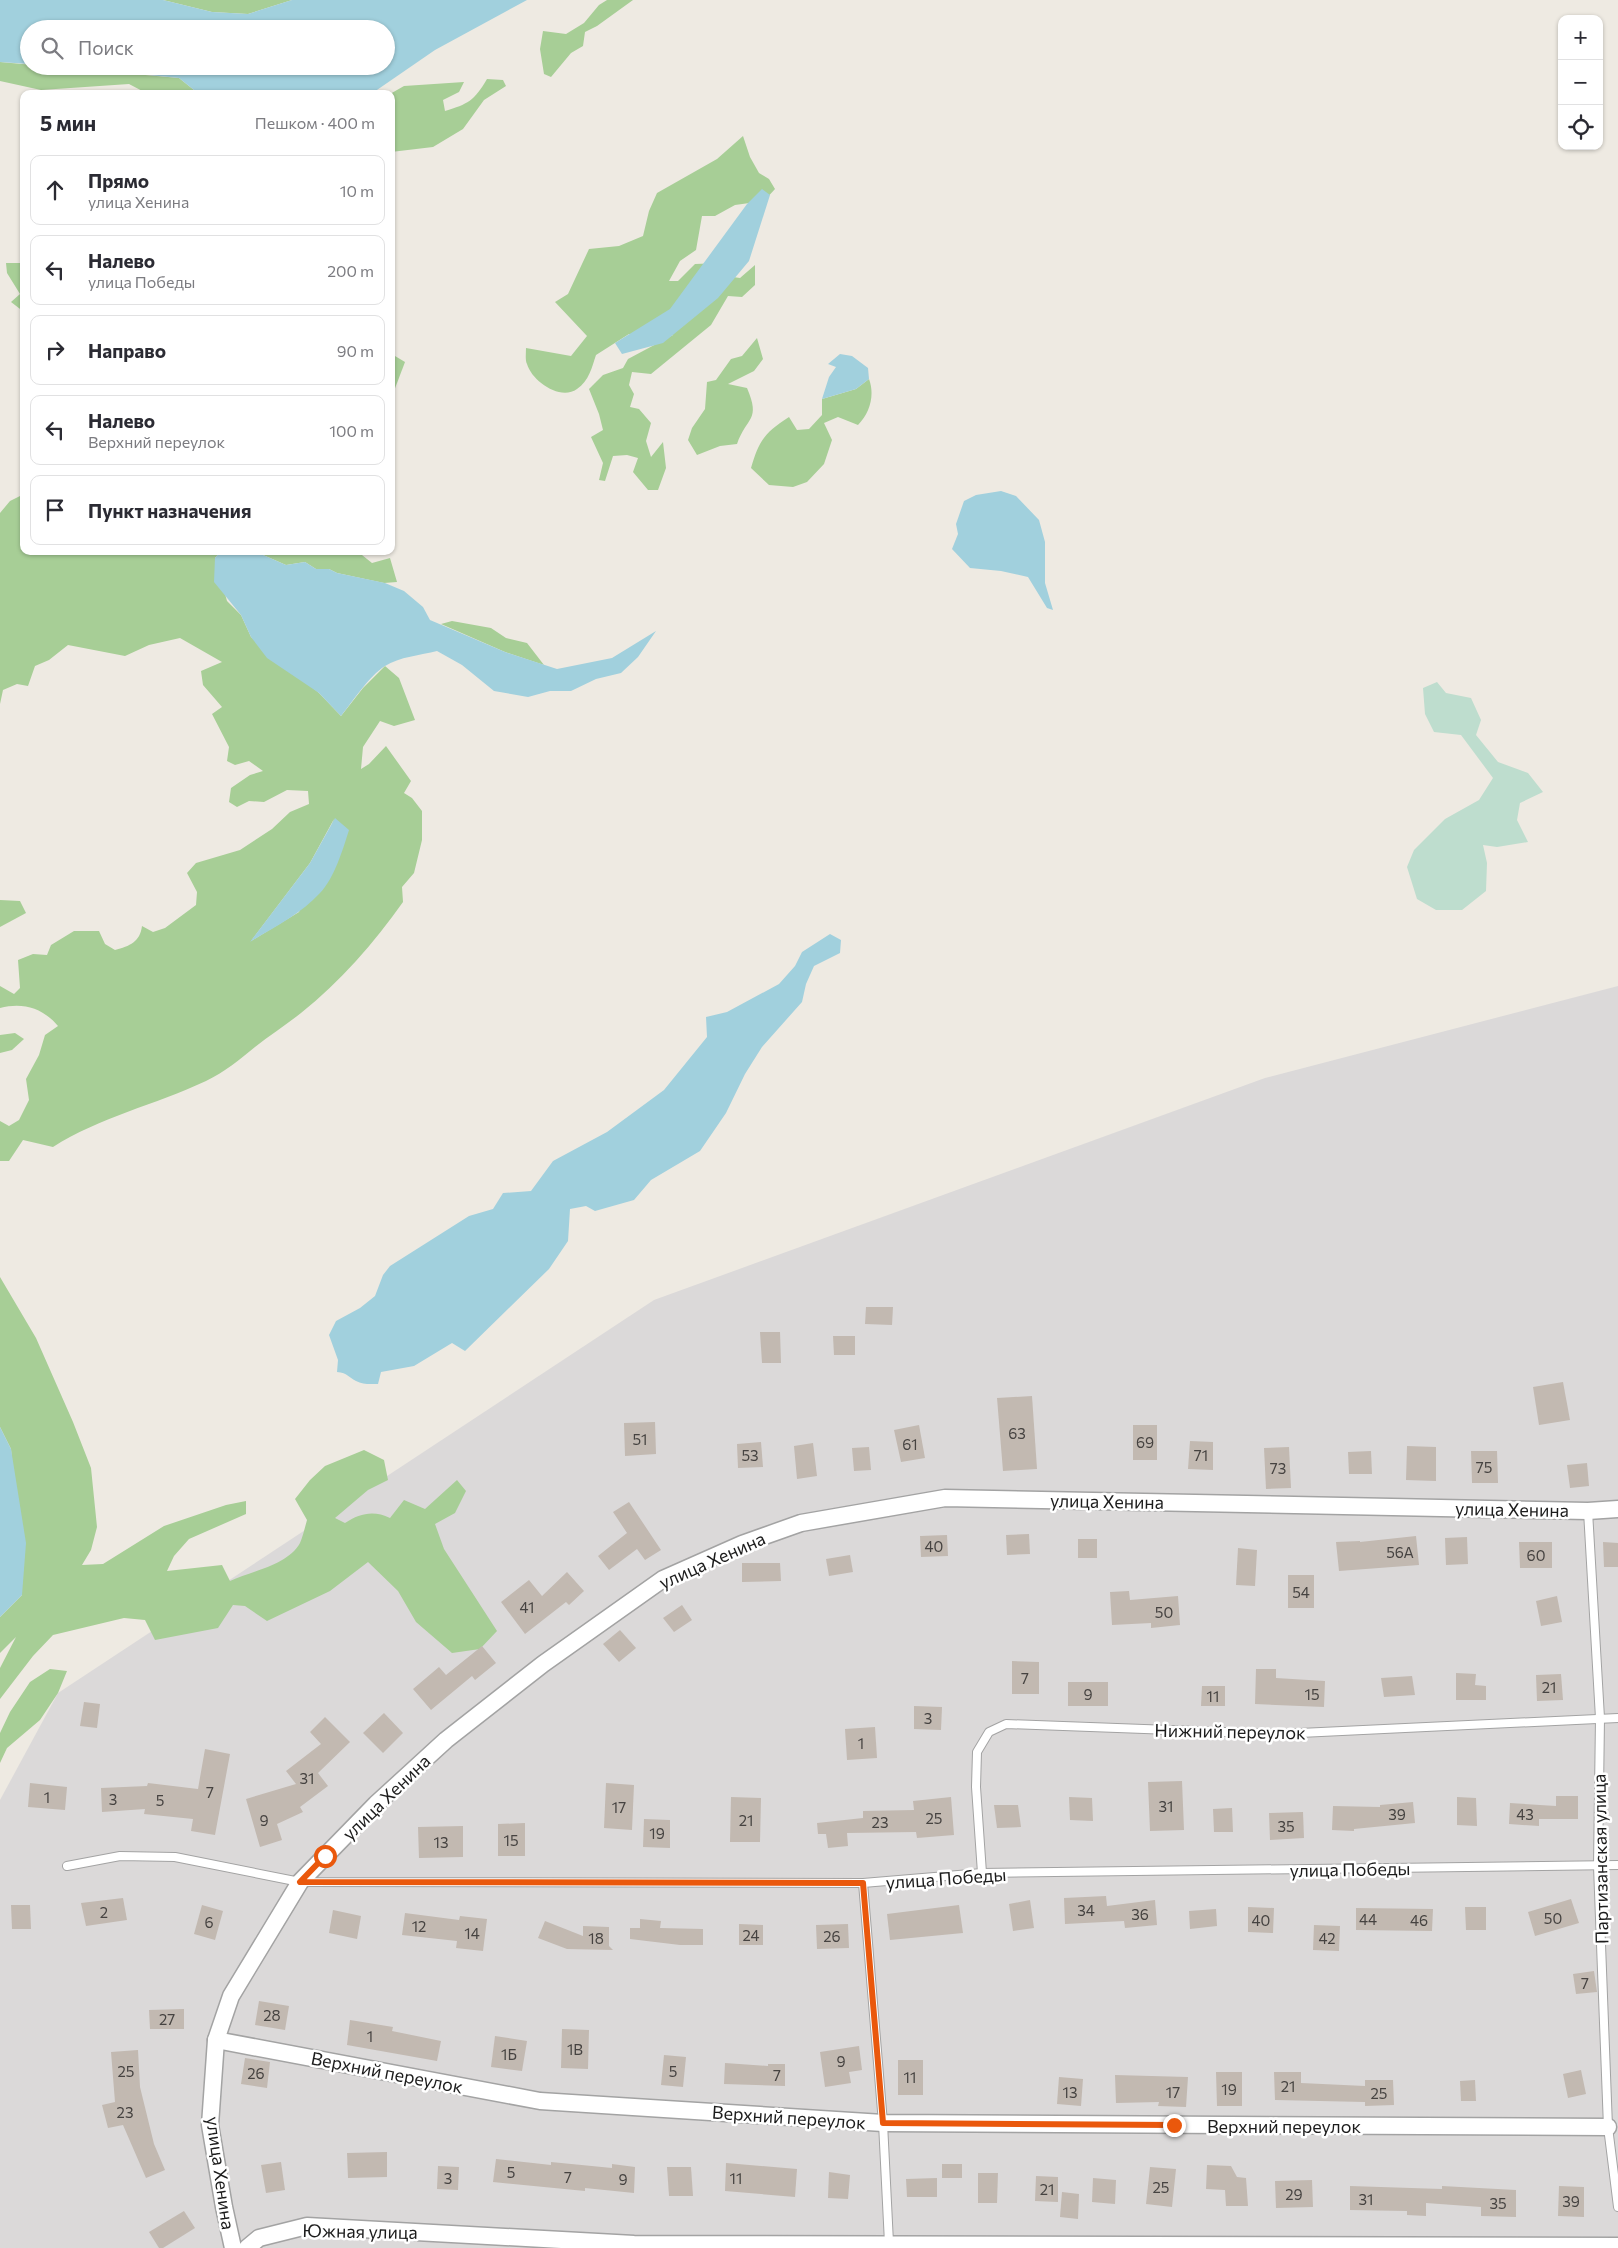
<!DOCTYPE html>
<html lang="ru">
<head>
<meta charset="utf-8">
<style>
  :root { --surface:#fff; --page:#f7f7f7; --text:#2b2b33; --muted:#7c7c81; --line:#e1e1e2 }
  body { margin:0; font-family:Commissioner,sans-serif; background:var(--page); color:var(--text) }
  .controls { position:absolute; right:15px; top:15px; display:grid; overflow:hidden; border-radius:10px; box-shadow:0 1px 4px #0004 }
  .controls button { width:45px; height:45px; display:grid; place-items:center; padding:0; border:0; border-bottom:1px solid var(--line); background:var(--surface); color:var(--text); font:25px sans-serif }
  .stop { position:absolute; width:15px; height:15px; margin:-11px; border:4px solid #ea580c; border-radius:50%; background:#fff }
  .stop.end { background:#ea580c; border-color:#fff; box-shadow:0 1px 5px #0008 }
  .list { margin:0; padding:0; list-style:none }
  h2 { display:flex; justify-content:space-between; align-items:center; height:65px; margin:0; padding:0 20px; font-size:21px }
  h2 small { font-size:16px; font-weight:400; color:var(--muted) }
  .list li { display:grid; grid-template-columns:32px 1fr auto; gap:15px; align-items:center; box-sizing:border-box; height:70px; margin:0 10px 10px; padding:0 10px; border:1px solid var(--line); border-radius:10px }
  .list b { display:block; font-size:19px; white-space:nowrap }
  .list p { margin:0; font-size:16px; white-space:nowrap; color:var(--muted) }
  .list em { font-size:16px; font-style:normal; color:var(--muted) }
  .icon { flex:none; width:28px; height:28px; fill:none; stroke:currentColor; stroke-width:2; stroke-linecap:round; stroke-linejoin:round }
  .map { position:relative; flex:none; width:1618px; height:2248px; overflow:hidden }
  .search { position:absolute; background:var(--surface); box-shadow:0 1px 4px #0004; left:20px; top:20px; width:375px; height:55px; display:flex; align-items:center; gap:12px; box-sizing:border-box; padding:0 18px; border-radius:28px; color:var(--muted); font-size:19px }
  .panel { position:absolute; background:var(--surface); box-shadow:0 1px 4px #0004; left:20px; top:90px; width:375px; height:465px; border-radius:10px }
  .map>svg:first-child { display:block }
  .residential { fill:#dbd9d9 }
  .forest { fill:#a7ce96; fill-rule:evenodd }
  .wetland { fill:#beddce }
  .water { fill:#a1d0dd }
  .building { fill:#c2b9b1 }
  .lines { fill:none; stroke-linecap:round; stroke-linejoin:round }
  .service-casing { stroke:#a3a3a3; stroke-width:10 }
  .minor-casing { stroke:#a3a3a3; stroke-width:19 }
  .service { stroke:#fff; stroke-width:8 }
  .minor { stroke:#fff; stroke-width:16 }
  .route { stroke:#ea580c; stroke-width:6 }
  .labels { text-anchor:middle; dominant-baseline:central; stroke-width:5; stroke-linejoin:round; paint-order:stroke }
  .number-label { font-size:15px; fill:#464341 }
  .street-label { font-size:18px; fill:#1c1c1c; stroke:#fff }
</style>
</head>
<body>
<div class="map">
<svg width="1618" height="2248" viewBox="0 0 1618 2248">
  <rect width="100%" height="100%" fill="#eeeae2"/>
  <!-- residential -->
  <polygon class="residential" points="1618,986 1618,2248 0,2248 0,1800 58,1693 654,1300 1265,1078"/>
  <!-- forest -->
  <g class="forest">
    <polygon points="163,0 292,0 248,14 212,12"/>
    <polygon points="607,0 633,0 597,26 585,32 583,46 571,53 551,77 544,74 540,49 543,31 566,34 584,23 599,5"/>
    <polygon points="0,62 179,78 199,94 148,94 129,84 41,90 0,81"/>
    <path d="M 487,79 L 503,80 L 506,86 L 484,100 L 463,129 L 433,147 L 391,152 L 391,94 L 358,94 L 374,92 L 390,94 L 404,86 L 464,82 L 459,92 L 443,100 L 445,111 C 468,104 474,101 487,79 Z"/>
    <path d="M 743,136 L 750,157 L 759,173 L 769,179 L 775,189 L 764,201 L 735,205 L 715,216 L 702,216 L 696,250 L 680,261 L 669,281 L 678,281 L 695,264 L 721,263 L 726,276 L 740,278 L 755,265 L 755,285 L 742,297 L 728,296 L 711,325 L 651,374 L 632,372 L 629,385 L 634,394 L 630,407 L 639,409 L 651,423 L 646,441 L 651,457 L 663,442 L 666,468 L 658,490 L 648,490 L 633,472 L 638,458 L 627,455 L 613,456 L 605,481 L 599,480 L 603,463 L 591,437 L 603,430 L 599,414 L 589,389 L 603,375 L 623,368 L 628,359 L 673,335 L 629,334 L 596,355 C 592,367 589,381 577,389 C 560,401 532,381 527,364 C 525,360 526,353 526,348 L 571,356 L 587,336 L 555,302 L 568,294 L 589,249 L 619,246 L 643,236 L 649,211 L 657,193 L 717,159 Z"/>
    <polygon points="6,263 24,263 24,312 11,302 20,294 7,273"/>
    <path d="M 757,338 L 763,359 L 754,371 L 728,384 L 747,388 C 761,421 747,416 737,444 L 720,446 L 697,455 L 688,440 L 692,428 L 705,409 L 707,382 L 716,380 L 731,359 L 742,356 Z"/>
    <polygon points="391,356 395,356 405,362 394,391 391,391"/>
    <path d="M 869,379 C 875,395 870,413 858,425 L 838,417 L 824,423 L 832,440 L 824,464 L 807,482 L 793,487 L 769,485 L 751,468 C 759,441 764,433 789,417 L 797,430 L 809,429 L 822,415 L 822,399 L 856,389 Z"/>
    <path d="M 24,494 L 24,551 L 221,551 L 215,558 L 227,601 L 241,615 L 251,637 L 319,693 L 341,716 L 363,688 L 385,666 L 399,678 L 415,720 L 394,726 L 380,721 L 363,747 L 361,769 L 369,764 L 386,746 L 411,781 L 404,793 L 412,798 L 422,811 L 422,840 L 414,873 L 402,887 L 403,902 C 374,943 340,982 301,1013 C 286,1025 270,1035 255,1047 C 238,1061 226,1071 206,1081 C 155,1105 100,1117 53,1147 L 23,1140 L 9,1161 L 0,1161 L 0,1121 L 9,1126 L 19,1120 L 29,1100 L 26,1079 L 39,1055 L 45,1035 L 58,1026 C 43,1008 23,1002 0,1008 L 0,986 L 14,994 L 20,988 L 18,960 L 33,954 L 47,955 L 51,945 L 74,931 L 99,931 L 105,944 L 115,950 C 130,946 140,942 142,926 L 153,932 L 165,928 L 196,905 L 197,892 L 187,873 L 196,863 L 240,850 L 272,829 L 290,812 L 309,804 L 308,791 L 287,790 L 264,802 L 249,801 L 237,807 L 229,802 L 231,788 L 250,775 L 263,771 L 249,761 L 235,765 L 227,761 L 229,747 L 212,714 L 222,707 L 203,685 L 201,671 L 222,662 L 180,638 L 149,645 L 125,656 L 68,645 L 49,660 L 35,666 L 28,686 L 17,684 L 3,690 L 0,704 L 0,513 L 10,501 ZM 334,819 L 299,912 L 251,941 L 310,863 Z"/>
    <polygon points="254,551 357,551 372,563 390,558 397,582 384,583 337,573 329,569 316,569 305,562 286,565"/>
    <polygon points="452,621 491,628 506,638 527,643 544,665 505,652 441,624"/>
    <polygon points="0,900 20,901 26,913 0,927"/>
    <polygon points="15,1033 24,1039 12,1050 0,1053 0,1035"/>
    <path d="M 0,1277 L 36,1338 L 73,1422 L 91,1468 L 97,1527 L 91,1550 L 82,1565 L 103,1564 L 164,1526 L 226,1505 L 246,1501 L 246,1514 L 189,1539 L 174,1556 L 167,1571 L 222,1565 L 230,1581 C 252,1571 288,1565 300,1543 C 303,1536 305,1527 307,1520 L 295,1499 L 310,1480 L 325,1466 L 364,1450 L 384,1460 L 388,1480 L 368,1490 L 335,1518 L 345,1523 C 360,1513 374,1510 390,1518 L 404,1500 L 425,1509 L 457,1480 L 466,1491 L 455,1513 L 435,1524 L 444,1549 L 497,1631 L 480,1649 L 452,1653 L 416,1622 L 398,1591 L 368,1562 L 330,1591 L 267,1621 L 245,1606 L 233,1605 L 218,1628 L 155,1640 L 145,1620 L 124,1618 L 53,1635 L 33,1656 L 0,1699 L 0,1668 L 16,1637 L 0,1653 L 0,1617 L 22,1595 L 11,1449 L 0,1427 Z"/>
    <polygon points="50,1669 67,1671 58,1693 40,1720 7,1748 0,1763 0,1733 10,1712 30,1682"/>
  </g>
  <!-- wetland -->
  <polygon class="wetland" points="1437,682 1446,693 1471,698 1481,720 1476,735 1498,762 1528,773 1543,792 1520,803 1517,820 1528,842 1497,847 1483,845 1487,863 1486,891 1462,910 1436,910 1417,899 1407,867 1414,850 1445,819 1479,800 1493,778 1461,735 1434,732 1425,714 1423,688"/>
  <!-- water -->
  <g class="water">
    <polygon points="0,0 163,0 212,12 248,14 292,0 527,0 435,50 374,92 358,94 199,94 179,78 58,66 386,66 386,29 29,29 29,64 0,62"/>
    <polygon points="762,189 770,195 749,261 718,298 663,343 622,354 615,343 670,309 747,204"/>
    <polygon points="840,354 852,356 868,368 869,379 856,389 822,399 829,377 836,367 828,364"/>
    <polygon points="1001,491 1016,496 1039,520 1045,542 1045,583 1053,610 1047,608 1028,577 1001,571 970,568 952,549 958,534 956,524 964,501 976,495"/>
    <path d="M 221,551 L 254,551 L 286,565 L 305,562 L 316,569 L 329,569 L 337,573 L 385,583 L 404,591 L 423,607 L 430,620 L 505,652 L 557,669 L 612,658 L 656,631 L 638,657 L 621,673 L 596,679 L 571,691 L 550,691 L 528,697 L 494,691 L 462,665 L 437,651 C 421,655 399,657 385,666 C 369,676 353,701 341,716 L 319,693 L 267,658 L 251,637 L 241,615 L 214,582 L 215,558 Z"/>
    <path d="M 335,818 L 349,830 C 343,849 334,879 320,893 C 301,914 274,927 250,942 L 310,863 Z"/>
    <path d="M 830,934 L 841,940 L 840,953 L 814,966 L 806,984 L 802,1002 L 762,1047 L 745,1074 L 726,1113 L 700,1151 L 651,1180 L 634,1200 L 595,1211 L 586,1206 L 570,1209 L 568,1241 L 549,1269 L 465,1351 L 452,1343 L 414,1366 L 381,1372 L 378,1384 C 371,1384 363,1385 356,1381 C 348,1377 348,1373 337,1372 L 338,1360 L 329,1335 L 336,1321 L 360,1308 L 375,1296 L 383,1275 L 390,1266 L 469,1216 L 493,1209 L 503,1193 L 531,1191 L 553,1161 L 607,1132 L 664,1090 L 707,1037 L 706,1017 L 727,1012 L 779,984 L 795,966 L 802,952 Z"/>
    <polygon points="0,1427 11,1449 26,1543 22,1595 0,1617"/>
  </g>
  <!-- building -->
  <g class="building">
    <polygon points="866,1307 893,1307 892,1325 865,1324"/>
    <polygon points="760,1332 780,1332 781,1363 762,1363"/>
    <polygon points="833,1336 855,1336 855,1355 834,1355"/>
    <polygon points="1563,1382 1570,1420 1539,1425 1533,1387"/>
    <polygon points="1032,1396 1037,1469 1003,1471 997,1398"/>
    <polygon points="655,1422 656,1454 625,1456 624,1423"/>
    <polygon points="919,1425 925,1458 901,1462 894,1430"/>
    <rect x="1133" y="1425" width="24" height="35"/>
    <polygon points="1190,1441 1213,1442 1213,1470 1188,1469"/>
    <polygon points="761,1442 763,1467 738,1468 737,1444"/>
    <polygon points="813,1443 817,1476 797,1479 794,1446"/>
    <polygon points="1407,1446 1436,1447 1436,1481 1406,1480"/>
    <polygon points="869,1447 871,1470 854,1471 852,1448"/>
    <polygon points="1289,1447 1291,1488 1266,1489 1264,1448"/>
    <polygon points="1371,1451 1372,1474 1349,1474 1348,1452"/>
    <polygon points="1471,1451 1497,1451 1498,1483 1472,1483"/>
    <polygon points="1587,1463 1589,1486 1570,1488 1567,1465"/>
    <polygon points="629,1502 661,1550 645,1560 637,1549 609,1570 598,1556 627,1533 613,1512"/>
    <polygon points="1029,1534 1030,1554 1007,1555 1006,1535"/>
    <polygon points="947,1535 948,1556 921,1557 920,1536"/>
    <polygon points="1416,1536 1419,1565 1339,1571 1336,1542 1360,1541 1360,1542"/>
    <polygon points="1467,1537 1468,1564 1446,1565 1445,1538"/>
    <rect x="1078" y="1539" width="19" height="19"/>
    <polygon points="1519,1542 1552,1542 1552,1568 1520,1568"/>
    <polygon points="1603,1542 1618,1543 1618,1567 1604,1567"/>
    <polygon points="1238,1548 1257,1550 1255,1586 1236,1585"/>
    <polygon points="850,1555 853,1572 829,1576 826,1559"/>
    <polygon points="742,1563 780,1563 781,1581 742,1582"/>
    <polygon points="567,1572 584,1591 569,1605 566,1602 525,1634 501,1602 529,1580 542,1596"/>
    <rect x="1288" y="1575" width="26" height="33"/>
    <polygon points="1129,1591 1130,1600 1178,1596 1180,1625 1151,1628 1151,1623 1112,1625 1110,1592"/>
    <polygon points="1557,1596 1562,1622 1541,1626 1536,1601"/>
    <polygon points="682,1605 692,1620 674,1632 663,1618"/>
    <polygon points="620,1630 636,1648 619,1662 603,1644"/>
    <polygon points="482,1646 496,1663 475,1680 472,1676 431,1710 413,1689 439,1667 446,1675"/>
    <polygon points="1012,1661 1039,1662 1039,1694 1012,1694"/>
    <polygon points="1256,1669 1276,1669 1276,1678 1325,1681 1324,1707 1255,1704"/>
    <polygon points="1456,1673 1476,1674 1475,1685 1486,1686 1486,1700 1456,1700"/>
    <polygon points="1561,1674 1563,1700 1537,1701 1536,1675"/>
    <polygon points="1412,1676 1415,1695 1384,1697 1381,1678"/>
    <rect x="1068" y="1682" width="40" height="24"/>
    <polygon points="1202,1686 1225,1686 1225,1706 1201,1706"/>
    <polygon points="84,1702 100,1704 97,1728 80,1726"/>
    <polygon points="914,1706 942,1707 941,1730 914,1729"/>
    <polygon points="384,1713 403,1733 383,1753 363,1733"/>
    <polygon points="325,1717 350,1742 318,1773 328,1786 300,1807 303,1812 277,1824 282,1840 260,1847 246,1799 296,1784 286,1771 321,1744 310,1732"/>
    <polygon points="875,1727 877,1758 847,1760 845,1729"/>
    <polygon points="205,1749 230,1754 215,1835 191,1831 193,1819 144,1814 145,1809 102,1812 101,1788 147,1786 148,1783 198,1789"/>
    <polygon points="1182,1781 1184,1830 1150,1831 1148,1782"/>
    <polygon points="30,1783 67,1787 65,1810 28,1807"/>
    <polygon points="606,1783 634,1785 632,1830 604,1828"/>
    <polygon points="1556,1796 1578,1796 1578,1819 1539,1819 1539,1826 1509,1824 1510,1803 1556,1806"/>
    <polygon points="731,1797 761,1798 760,1842 730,1842"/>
    <polygon points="951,1797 954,1835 917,1838 916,1832 847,1833 848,1846 828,1848 826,1834 818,1834 817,1823 863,1818 863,1811 914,1810 913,1801"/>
    <polygon points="1069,1797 1092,1798 1093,1821 1070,1820"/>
    <polygon points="1457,1797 1476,1798 1477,1826 1457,1825"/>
    <polygon points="1413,1802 1415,1823 1354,1829 1354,1831 1332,1830 1333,1806 1380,1807 1380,1805"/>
    <polygon points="994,1805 1018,1805 1021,1827 997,1828"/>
    <polygon points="1232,1808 1233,1832 1214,1832 1213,1809"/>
    <polygon points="1303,1812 1304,1838 1270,1840 1269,1813"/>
    <polygon points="644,1819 670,1820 670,1848 643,1847"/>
    <polygon points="525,1823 525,1856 498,1856 498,1824"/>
    <polygon points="463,1826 463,1857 419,1858 418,1827"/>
    <polygon points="1106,1896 1107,1906 1155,1900 1157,1925 1125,1928 1124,1921 1065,1924 1064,1898"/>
    <polygon points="123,1898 127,1920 86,1926 81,1903"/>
    <polygon points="1571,1899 1579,1923 1535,1936 1528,1912"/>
    <polygon points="1030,1900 1034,1928 1013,1931 1009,1904"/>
    <polygon points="11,1905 30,1905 31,1929 12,1929"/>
    <polygon points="202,1905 223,1911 215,1940 194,1934"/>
    <polygon points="959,1905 963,1933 890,1940 887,1914"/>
    <polygon points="1248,1907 1274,1908 1273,1933 1248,1932"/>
    <polygon points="1465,1907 1486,1907 1486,1930 1466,1930"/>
    <polygon points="1356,1908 1433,1909 1432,1931 1356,1930"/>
    <polygon points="1216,1909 1217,1926 1190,1929 1189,1911"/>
    <polygon points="333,1910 361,1916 357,1939 329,1933"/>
    <polygon points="405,1913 459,1920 460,1916 487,1919 483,1951 456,1948 457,1941 402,1935"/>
    <polygon points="640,1919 661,1921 660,1928 703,1929 703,1945 680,1945 630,1939 630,1928 640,1928"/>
    <polygon points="545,1921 583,1936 583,1926 609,1927 609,1946 613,1950 567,1949 538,1938"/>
    <polygon points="739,1924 763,1925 763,1945 739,1945"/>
    <polygon points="848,1924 849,1948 817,1949 816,1925"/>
    <polygon points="1314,1925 1340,1926 1339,1951 1313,1950"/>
    <polygon points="1594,1971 1597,1992 1576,1994 1573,1974"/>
    <polygon points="259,2001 289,2006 285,2030 255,2025"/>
    <polygon points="184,2009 184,2029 150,2029 149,2010"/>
    <polygon points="350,2020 393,2027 392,2031 441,2041 437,2061 347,2045"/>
    <polygon points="562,2029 589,2030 588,2069 561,2068"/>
    <polygon points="495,2036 527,2041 522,2071 491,2067"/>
    <polygon points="859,2046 862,2070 849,2072 851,2083 825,2087 820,2052"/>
    <polygon points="138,2050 140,2087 154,2144 165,2170 146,2178 123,2125 108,2128 102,2105 115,2102 111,2052"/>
    <polygon points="664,2055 686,2057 683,2087 661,2085"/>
    <polygon points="245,2058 270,2062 267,2088 241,2084"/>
    <rect x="898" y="2060" width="25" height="35"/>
    <polygon points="725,2063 768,2066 768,2064 785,2064 785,2086 724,2084"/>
    <polygon points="1581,2070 1586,2094 1568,2098 1563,2074"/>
    <polygon points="1216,2072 1242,2072 1242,2106 1217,2106"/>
    <polygon points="1274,2072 1301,2072 1301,2083 1365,2086 1365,2080 1393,2080 1394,2105 1365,2106 1365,2102 1275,2100"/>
    <polygon points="1115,2075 1188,2077 1186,2107 1158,2106 1159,2102 1116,2103"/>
    <polygon points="1059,2077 1083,2079 1081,2106 1057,2104"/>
    <polygon points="1475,2080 1476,2101 1461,2101 1460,2081"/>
    <polygon points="387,2152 387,2177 348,2178 347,2153"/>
    <polygon points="496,2159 551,2165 551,2162 612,2168 612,2164 635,2167 634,2193 585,2188 585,2191 493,2182"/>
    <polygon points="281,2162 285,2190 266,2193 261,2165"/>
    <polygon points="726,2163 797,2169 795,2197 725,2191"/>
    <rect x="942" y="2164" width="20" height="14"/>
    <polygon points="1207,2165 1231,2166 1237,2177 1246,2178 1248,2206 1226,2206 1225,2190 1206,2189"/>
    <polygon points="438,2166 459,2167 458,2190 437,2189"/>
    <polygon points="667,2167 691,2167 693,2196 669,2196"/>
    <polygon points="1150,2167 1176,2169 1172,2207 1146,2204"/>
    <polygon points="829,2172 850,2175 848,2199 828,2198"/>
    <polygon points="978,2173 998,2173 997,2203 978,2203"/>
    <polygon points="1036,2176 1058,2177 1058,2202 1035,2201"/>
    <polygon points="937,2178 937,2197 907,2197 906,2179"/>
    <polygon points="1093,2178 1116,2180 1115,2204 1092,2202"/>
    <polygon points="1312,2180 1313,2207 1276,2208 1275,2181"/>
    <polygon points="1350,2186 1442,2189 1442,2186 1516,2190 1516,2217 1481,2216 1481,2207 1426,2203 1426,2216 1407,2215 1407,2211 1350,2210"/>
    <polygon points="1559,2186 1584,2187 1584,2217 1558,2216"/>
    <polygon points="1062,2192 1079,2194 1078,2219 1060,2217"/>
    <polygon points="184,2211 195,2228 163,2248 159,2248 149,2232"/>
  </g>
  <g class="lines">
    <!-- service casing -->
    <g class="service-casing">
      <g id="service">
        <polyline points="1588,1511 1600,1718 1598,1866 1608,2127 1618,2207"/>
        <polyline points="67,1866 120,1856 175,1857 300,1882 863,1883 982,1873 1618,1865"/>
        <polyline points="982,1873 976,1787 977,1752 989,1732 1006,1724 1279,1734 1618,1718"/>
        <polyline points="863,1883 883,2123 889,2243"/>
      </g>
    </g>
    <!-- minor casing -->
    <g class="minor-casing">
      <g id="minor">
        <polyline points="216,2040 540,2101 883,2123 1608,2127"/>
        <polyline points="233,2248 224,2207 210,2125 216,2040 231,1996 300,1882 376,1804 446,1740 543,1664 663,1579 742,1544 801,1523 945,1498 1588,1511 1618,1509"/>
        <polyline points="247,2248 259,2238 307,2226 634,2244 1618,2246"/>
      </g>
    </g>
    <!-- service -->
    <use href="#service" class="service"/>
    <!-- minor -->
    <use href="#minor" class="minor"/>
  </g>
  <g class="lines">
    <!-- route -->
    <polyline class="route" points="325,1856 300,1882 863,1883 883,2123 1174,2125"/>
  </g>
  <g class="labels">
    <!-- number labels -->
    <g class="number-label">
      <text x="1017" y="1433">63</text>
      <text x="640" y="1439">51</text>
      <text x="1145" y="1442">69</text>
      <text x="910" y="1444">61</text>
      <text x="750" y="1455">53</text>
      <text x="1201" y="1455">71</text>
      <text x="1484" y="1467">75</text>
      <text x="1278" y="1468">73</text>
      <text x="934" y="1546">40</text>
      <text x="1400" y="1552">56А</text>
      <text x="1536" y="1555">60</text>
      <text x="1301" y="1592">54</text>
      <text x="527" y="1607">41</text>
      <text x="1164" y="1612">50</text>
      <text x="1025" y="1678">7</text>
      <text x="1549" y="1687">21</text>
      <text x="1088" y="1694">9</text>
      <text x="1312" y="1694">15</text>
      <text x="1213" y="1696">11</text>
      <text x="928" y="1718">3</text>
      <text x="861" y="1743">1</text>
      <text x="307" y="1778">31</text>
      <text x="210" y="1792">7</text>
      <text x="47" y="1797">1</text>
      <text x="113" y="1799">3</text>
      <text x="160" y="1800">5</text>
      <text x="1166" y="1806">31</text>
      <text x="619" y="1807">17</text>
      <text x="1397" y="1814">39</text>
      <text x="1525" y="1814">43</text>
      <text x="934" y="1818">25</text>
      <text x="264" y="1820">9</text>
      <text x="746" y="1820">21</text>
      <text x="880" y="1822">23</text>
      <text x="1286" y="1826">35</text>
      <text x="657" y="1833">19</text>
      <text x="511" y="1840">15</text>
      <text x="441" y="1842">13</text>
      <text x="1086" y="1910">34</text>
      <text x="104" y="1912">2</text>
      <text x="1140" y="1914">36</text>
      <text x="1553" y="1918">50</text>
      <text x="1368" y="1919">44</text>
      <text x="1261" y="1920">40</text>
      <text x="1419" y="1920">46</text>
      <text x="209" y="1922">6</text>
      <text x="419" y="1926">12</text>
      <text x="472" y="1933">14</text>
      <text x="751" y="1935">24</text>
      <text x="832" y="1936">26</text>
      <text x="596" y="1938">18</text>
      <text x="1327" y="1938">42</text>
      <text x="1585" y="1983">7</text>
      <text x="272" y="2015">28</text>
      <text x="167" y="2019">27</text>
      <text x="370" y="2036">1</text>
      <text x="575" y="2049">1В</text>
      <text x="509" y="2054">1Б</text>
      <text x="841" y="2061">9</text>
      <text x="126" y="2071">25</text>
      <text x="673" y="2071">5</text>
      <text x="256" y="2073">26</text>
      <text x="777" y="2075">7</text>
      <text x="910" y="2077">11</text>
      <text x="1288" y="2086">21</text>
      <text x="1229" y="2089">19</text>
      <text x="1070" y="2092">13</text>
      <text x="1173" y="2092">17</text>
      <text x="1379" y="2093">25</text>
      <text x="125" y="2112">23</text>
      <text x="511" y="2172">5</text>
      <text x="568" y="2177">7</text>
      <text x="448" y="2178">3</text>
      <text x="736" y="2178">11</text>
      <text x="623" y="2179">9</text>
      <text x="1161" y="2187">25</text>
      <text x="1047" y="2189">21</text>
      <text x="1294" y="2194">29</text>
      <text x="1366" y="2199">31</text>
      <text x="1571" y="2201">39</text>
      <text x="1498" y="2203">35</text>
    </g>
    <!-- street labels -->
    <g class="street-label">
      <text transform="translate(1107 1501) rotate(1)">улица Хенина</text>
      <text transform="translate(1512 1509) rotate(1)">улица Хенина</text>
      <text transform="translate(712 1560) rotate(-24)">улица Хенина</text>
      <text transform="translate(1230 1731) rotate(1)">Нижний переулок</text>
      <text transform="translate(386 1797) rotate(-44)">улица Хенина</text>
      <text transform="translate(1600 1859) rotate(-91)">Партизанская улица</text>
      <text transform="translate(1350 1869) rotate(-1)">улица Победы</text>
      <text transform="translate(946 1878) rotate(-4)">улица Победы</text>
      <text transform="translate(387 2072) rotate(11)">Верхний переулок</text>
      <text transform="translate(789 2117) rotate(4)">Верхний переулок</text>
      <text x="1284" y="2126">Верхний переулок</text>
      <text transform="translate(221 2173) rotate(82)">улица Хенина</text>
      <text transform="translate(360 2231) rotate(1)">Южная улица</text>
    </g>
  </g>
</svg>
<div class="controls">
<button>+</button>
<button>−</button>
<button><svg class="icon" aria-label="locate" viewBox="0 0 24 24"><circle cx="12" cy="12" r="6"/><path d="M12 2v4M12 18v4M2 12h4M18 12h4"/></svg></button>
</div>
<div class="stop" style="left:325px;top:1856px"></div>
<div class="stop end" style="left:1174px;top:2125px"></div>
<div class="search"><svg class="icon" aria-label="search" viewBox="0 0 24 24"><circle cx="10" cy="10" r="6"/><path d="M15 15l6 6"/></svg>Поиск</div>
<section class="panel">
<h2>5 мин<small>Пешком · 400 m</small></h2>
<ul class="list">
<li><svg class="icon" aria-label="ahead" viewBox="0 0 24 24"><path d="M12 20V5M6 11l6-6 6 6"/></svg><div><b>Прямо</b><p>улица Хенина</p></div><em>10 m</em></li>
<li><svg class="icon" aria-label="left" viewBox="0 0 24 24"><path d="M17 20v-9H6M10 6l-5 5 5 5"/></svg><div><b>Налево</b><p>улица Победы</p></div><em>200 m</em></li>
<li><svg class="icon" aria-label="right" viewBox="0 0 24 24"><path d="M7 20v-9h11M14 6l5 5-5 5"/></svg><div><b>Направо</b></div><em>90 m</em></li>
<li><svg class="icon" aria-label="left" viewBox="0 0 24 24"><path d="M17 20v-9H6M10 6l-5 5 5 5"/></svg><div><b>Налево</b><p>Верхний переулок</p></div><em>100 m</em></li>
<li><svg class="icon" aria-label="arrive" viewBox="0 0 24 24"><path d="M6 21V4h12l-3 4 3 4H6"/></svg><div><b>Пункт назначения</b></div></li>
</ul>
</section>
</div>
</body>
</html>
